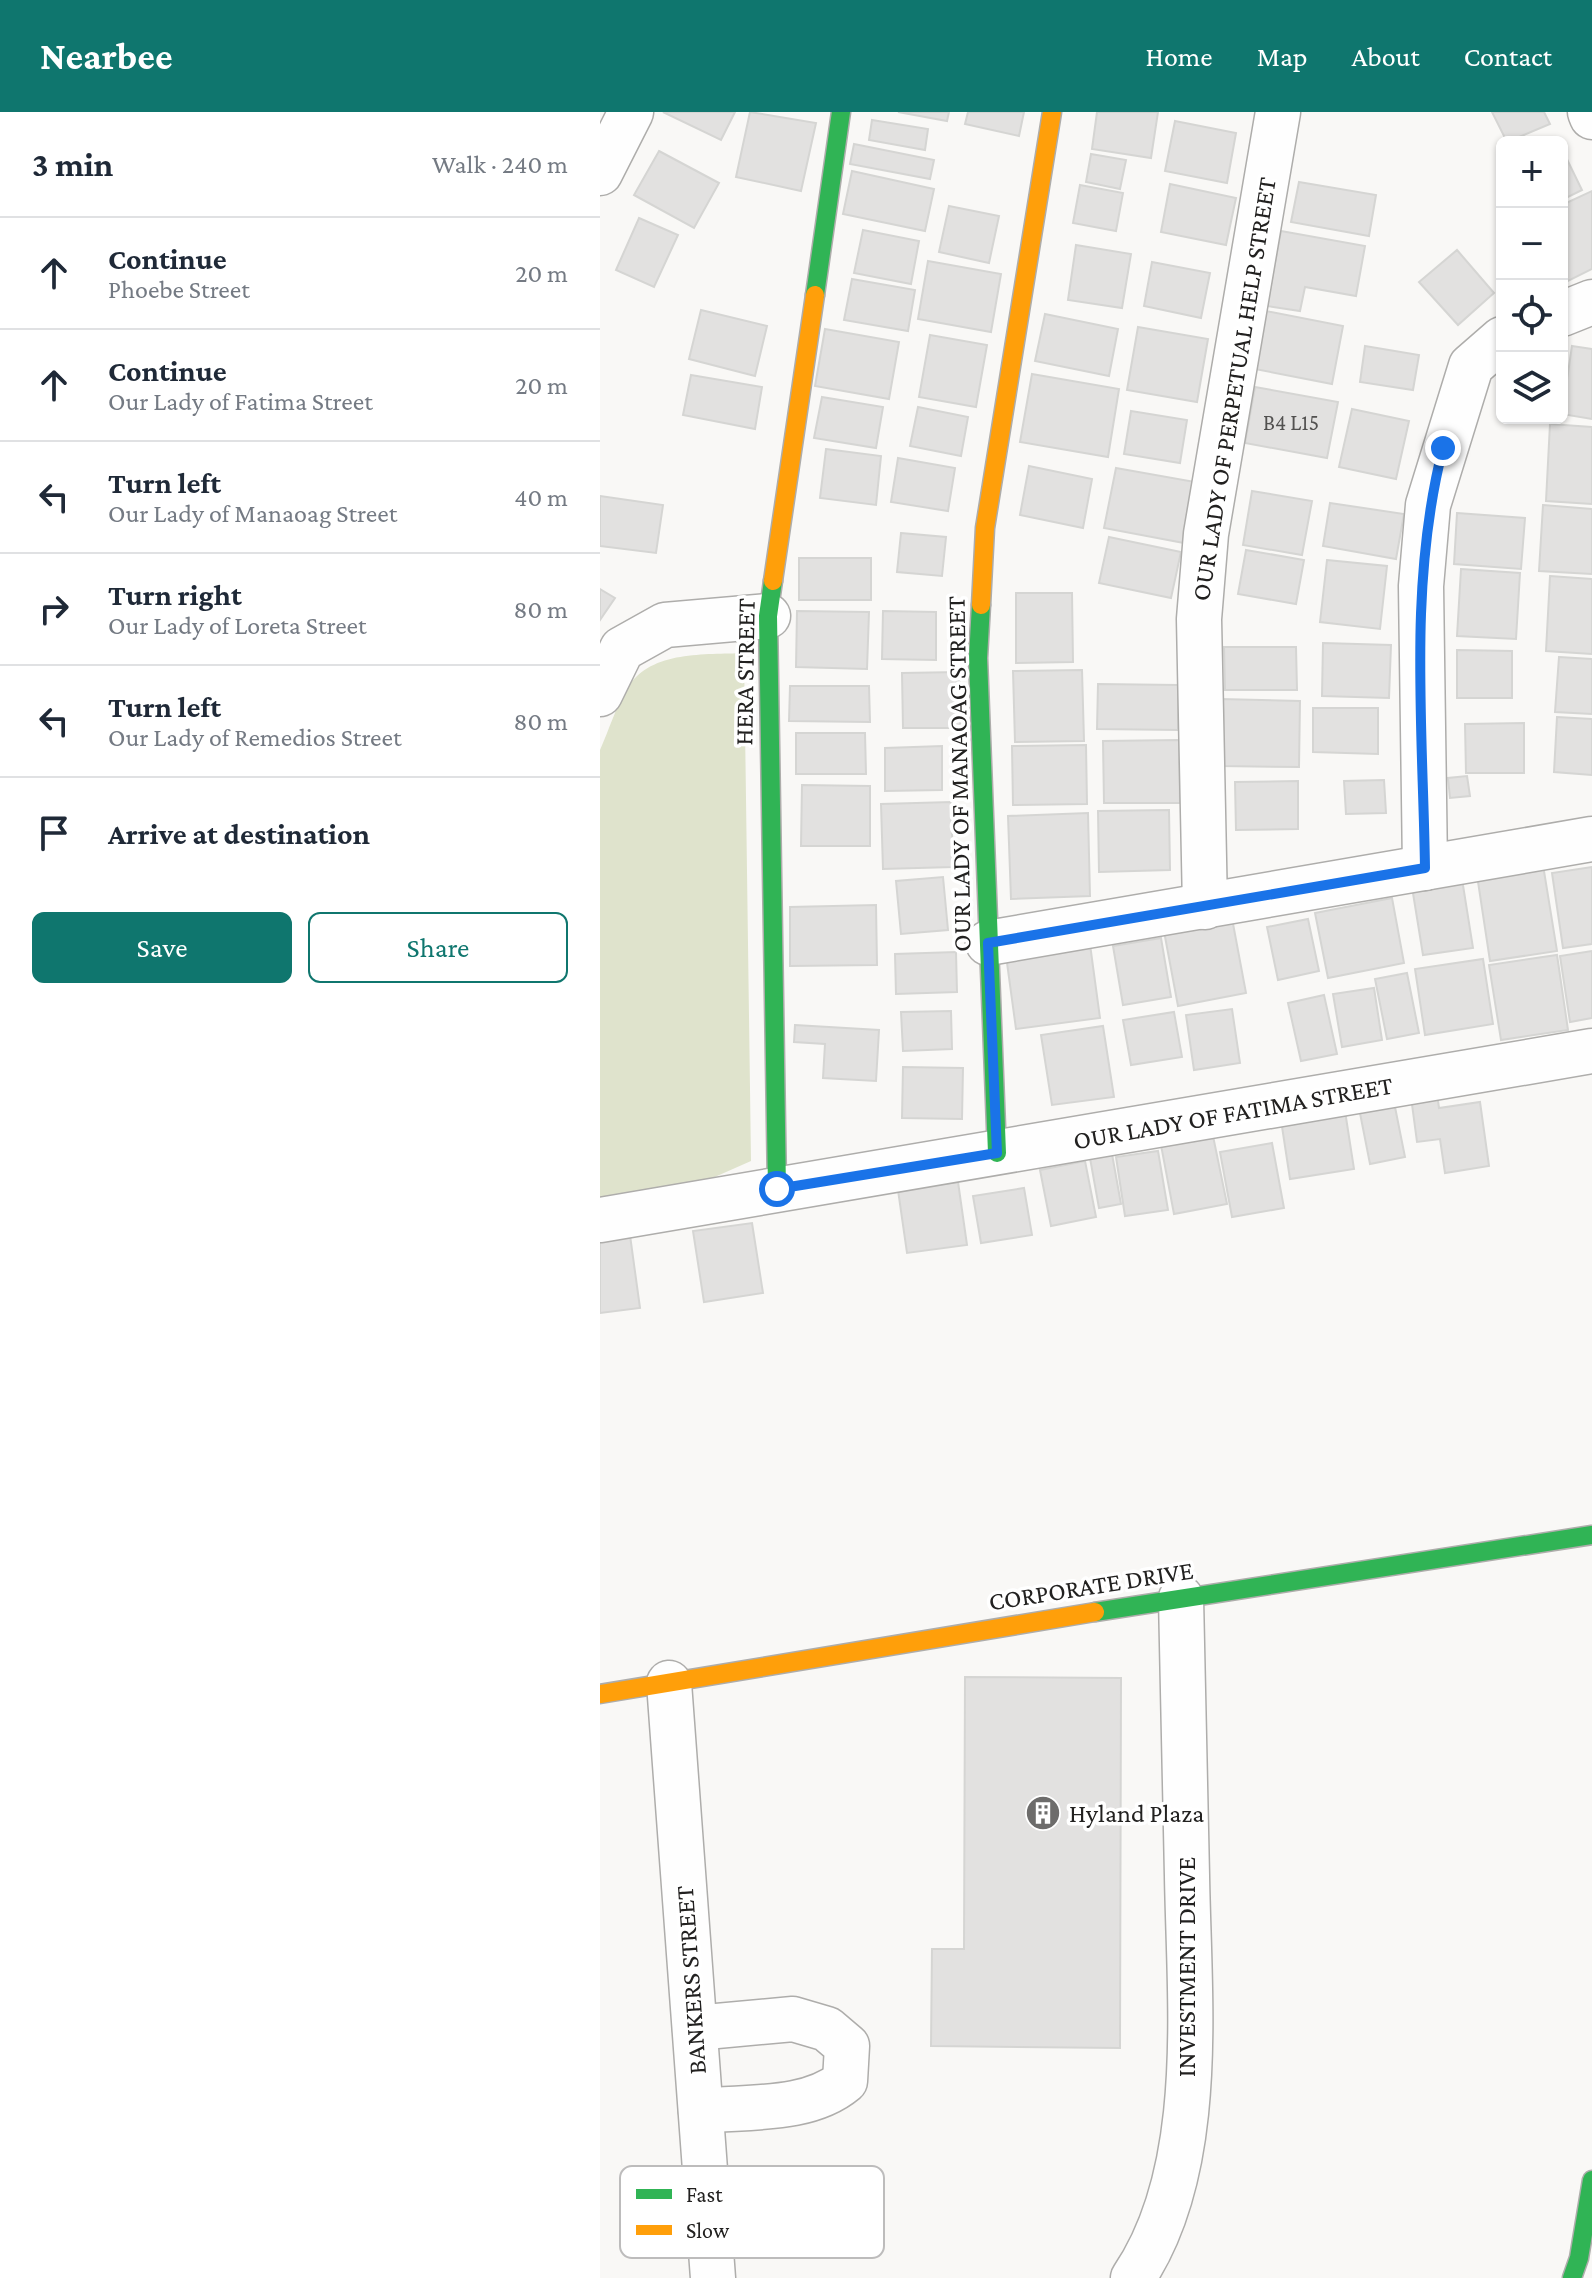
<!DOCTYPE html>
<html lang="en">
<head>
<meta charset="utf-8">
<style>
  :root { --surface:#fff; --page:#f6f6f7; --text:#1f2937; --muted:#747a83; --line:#e0e1e3; --accent:#0f766e }
  body { margin:0; font-family:"Crimson Pro",serif; background:var(--page); color:var(--text) }
  .controls { position:absolute; right:24px; top:24px; display:grid; overflow:hidden; border-radius:12px; box-shadow:0 2px 6px #0004 }
  .controls button { width:72px; height:72px; display:grid; place-items:center; padding:0; border:0; border-bottom:2px solid var(--line); background:var(--surface); color:var(--text); font:40px sans-serif }
  .stop { position:absolute; width:24px; height:24px; margin:-18px; border:6px solid #1a73e8; border-radius:50%; background:#fff }
  .stop.end { background:#1a73e8; border-color:#fff; box-shadow:0 2px 8px #0008 }
  .list { margin:0; padding:0; list-style:none }
  h2 { display:flex; justify-content:space-between; align-items:center; height:104px; margin:0; padding:0 32px; font-size:34px }
  h2 small { font-size:26px; font-weight:400; color:var(--muted) }
  .list li { display:grid; grid-template-columns:52px 1fr auto; gap:24px; align-items:center; box-sizing:border-box; height:112px; padding:0 32px; border-top:2px solid var(--line) }
  .list b { display:block; font-size:30px; white-space:nowrap }
  .list p { margin:0; font-size:26px; white-space:nowrap; color:var(--muted) }
  .list em { font-size:26px; font-style:normal; color:var(--muted) }
  .actions { display:flex; gap:16px; padding:24px 32px }
  .actions a { flex:1; padding:18px 0; border:2px solid var(--accent); border-radius:12px; text-align:center; font-size:28px; color:var(--accent) }
  .actions .main { background:var(--accent); color:#fff }
  .icon { flex:none; width:44px; height:44px; fill:none; stroke:currentColor; stroke-width:2; stroke-linecap:round; stroke-linejoin:round }
  .map { position:relative; flex:none; width:992px; height:2166px; overflow:hidden }
  header { display:flex; align-items:center; gap:48px; box-sizing:border-box; height:112px; padding:0 40px; background:var(--accent); color:#fff }
  header strong { font-size:38px }
  nav { display:flex; gap:44px; margin-inline-start:auto; font-size:28px }
  main { display:flex }
  aside { flex:1; background:var(--surface) }
  .map>svg:first-child { display:block }
  .green { fill:#dfe3cc }
  .building { fill:#e2e1e0; stroke:#d5d5d3; stroke-width:2 }
  .lines { fill:none; stroke-linecap:round; stroke-linejoin:round }
  .street-casing { stroke:#aeadab; stroke-width:47 }
  .fast-casing { stroke:#aeadab; stroke-width:21 }
  .slow-casing { stroke:#aeadab; stroke-width:21 }
  .street { stroke:#fefefe; stroke-width:44 }
  .fast { stroke:#30b455; stroke-width:18 }
  .slow { stroke:#ff9f0a; stroke-width:18 }
  .route { stroke:#1a73e8; stroke-width:10 }
  .labels { text-anchor:middle; dominant-baseline:central; stroke-width:7; stroke-linejoin:round; paint-order:stroke }
  .number-label { font-size:22px; fill:#525150 }
  .street-label { font-size:26px; fill:#222120; stroke:#fff }
  .poi-label { font-size:26px; fill:#222120; stroke:#fff; text-anchor:start }
  .key { fill:#fff; stroke:#bdbcbc; stroke-width:2 }
  .key-label { font-size:22px; fill:#222120 }
</style>
</head>
<body>
<header>
<strong>Nearbee</strong>
<nav><a>Home</a><a>Map</a><a>About</a><a>Contact</a></nav>
</header>
<main>
<aside>
<h2>3 min<small>Walk · 240 m</small></h2>
<ul class="list">
<li><svg class="icon" aria-label="ahead" viewBox="0 0 24 24"><path d="M12 20V5M6 11l6-6 6 6"/></svg><div><b>Continue</b><p>Phoebe Street</p></div><em>20 m</em></li>
<li><svg class="icon" aria-label="ahead" viewBox="0 0 24 24"><path d="M12 20V5M6 11l6-6 6 6"/></svg><div><b>Continue</b><p>Our Lady of Fatima Street</p></div><em>20 m</em></li>
<li><svg class="icon" aria-label="left" viewBox="0 0 24 24"><path d="M17 20v-9H6M10 6l-5 5 5 5"/></svg><div><b>Turn left</b><p>Our Lady of Manaoag Street</p></div><em>40 m</em></li>
<li><svg class="icon" aria-label="right" viewBox="0 0 24 24"><path d="M7 20v-9h11M14 6l5 5-5 5"/></svg><div><b>Turn right</b><p>Our Lady of Loreta Street</p></div><em>80 m</em></li>
<li><svg class="icon" aria-label="left" viewBox="0 0 24 24"><path d="M17 20v-9H6M10 6l-5 5 5 5"/></svg><div><b>Turn left</b><p>Our Lady of Remedios Street</p></div><em>80 m</em></li>
<li><svg class="icon" aria-label="arrive" viewBox="0 0 24 24"><path d="M6 21V4h12l-3 4 3 4H6"/></svg><div><b>Arrive at destination</b></div></li>
</ul>
<div class="actions"><a class="main">Save</a><a>Share</a></div>
</aside>
<div class="map">
<svg width="992" height="2166" viewBox="0 0 992 2166">
  <rect width="100%" height="100%" fill="#f9f8f6"/>
  <!-- green -->
  <path class="green" d="M 144,541 L 151,1049 L 108,1068 L 0,1086 L 0,638 C 9,618 16,594 28,575 C 52,538 105,543 144,541 Z"/>
  <!-- building -->
  <g class="building">
    <polygon points="63,0 135,0 121,28"/>
    <polygon points="150,0 216,11 201,79 136,65"/>
    <polygon points="298,0 349,0 347,9"/>
    <polygon points="368,0 424,0 419,24 365,12"/>
    <polygon points="497,0 558,0 551,46 492,37"/>
    <polygon points="892,0 944,0 950,12 907,30"/>
    <polygon points="272,8 328,17 325,38 269,28"/>
    <polygon points="575,9 636,21 627,71 565,59"/>
    <polygon points="254,32 334,48 330,67 250,52"/>
    <polygon points="962,37 982,78 962,88"/>
    <polygon points="59,39 119,71 94,116 34,83"/>
    <polygon points="491,42 526,48 520,77 486,70"/>
    <polygon points="252,59 334,77 325,119 243,102"/>
    <polygon points="699,70 776,83 769,124 691,110"/>
    <polygon points="570,72 636,86 626,133 561,120"/>
    <polygon points="480,73 523,81 516,119 473,111"/>
    <polygon points="992,79 992,157 962,172 962,93"/>
    <polygon points="349,94 399,104 389,151 339,140"/>
    <polygon points="39,106 78,123 54,175 16,158"/>
    <polygon points="263,118 319,129 311,172 254,161"/>
    <polygon points="681,119 765,134 756,184 705,175 700,199 667,194"/>
    <polygon points="476,133 531,142 522,196 468,188"/>
    <polygon points="857,138 894,181 858,213 819,170"/>
    <polygon points="328,149 401,162 391,220 318,207"/>
    <polygon points="552,150 610,161 601,206 544,194"/>
    <polygon points="252,167 315,178 308,219 244,208"/>
    <polygon points="101,198 167,214 155,264 89,247"/>
    <polygon points="666,199 743,214 732,272 655,257"/>
    <polygon points="445,202 518,217 509,264 435,249"/>
    <polygon points="538,215 608,227 597,290 527,278"/>
    <polygon points="225,217 299,230 289,287 215,274"/>
    <polygon points="330,223 387,233 376,295 319,285"/>
    <polygon points="765,234 819,243 813,278 760,270"/>
    <polygon points="972,234 992,237 992,307 962,302"/>
    <polygon points="432,262 519,277 508,345 420,330"/>
    <polygon points="91,263 162,275 155,317 83,303"/>
    <polygon points="655,275 738,290 727,346 645,331"/>
    <polygon points="222,285 283,295 276,336 214,326"/>
    <polygon points="318,295 368,305 361,344 310,334"/>
    <polygon points="752,297 809,309 796,367 739,355"/>
    <polygon points="531,299 587,308 580,351 524,342"/>
    <polygon points="950,312 992,315 992,392 946,389"/>
    <polygon points="226,337 281,344 276,393 220,386"/>
    <polygon points="298,346 355,356 348,399 291,390"/>
    <polygon points="429,354 492,367 483,416 420,403"/>
    <polygon points="516,356 595,370 584,431 504,416"/>
    <polygon points="652,379 712,389 702,443 643,433"/>
    <polygon points="0,384 63,393 56,441 0,434"/>
    <polygon points="730,391 804,402 796,447 723,434"/>
    <polygon points="943,393 992,397 992,462 939,459"/>
    <polygon points="857,401 925,406 921,457 854,452"/>
    <polygon points="301,421 346,425 342,464 297,460"/>
    <polygon points="509,425 581,440 571,486 499,471"/>
    <polygon points="646,438 704,448 696,492 638,482"/>
    <rect x="199" y="446" width="72" height="42"/>
    <polygon points="727,448 787,454 780,517 720,510"/>
    <polygon points="861,457 920,461 916,527 857,524"/>
    <polygon points="950,464 992,467 992,542 946,539"/>
    <polygon points="0,477 15,486 0,508"/>
    <polygon points="416,481 472,481 473,550 416,551"/>
    <polygon points="197,499 269,500 267,557 196,555"/>
    <polygon points="283,499 336,500 336,548 282,547"/>
    <polygon points="723,531 791,533 789,586 722,584"/>
    <polygon points="624,535 696,535 697,578 625,578"/>
    <polygon points="857,538 912,539 912,586 857,586"/>
    <polygon points="959,545 992,547 992,602 955,600"/>
    <polygon points="482,558 484,629 415,630 413,559"/>
    <polygon points="360,560 360,616 303,616 302,561"/>
    <polygon points="498,572 578,573 578,618 497,617"/>
    <polygon points="190,574 269,574 270,610 189,609"/>
    <polygon points="620,587 700,589 699,655 620,654"/>
    <polygon points="713,596 778,596 778,642 713,640"/>
    <polygon points="957,605 992,607 992,663 954,660"/>
    <polygon points="924,611 924,661 866,661 865,612"/>
    <polygon points="196,621 265,621 266,662 196,662"/>
    <polygon points="579,628 580,691 504,691 503,629"/>
    <polygon points="486,633 487,692 413,693 412,634"/>
    <polygon points="342,634 342,678 285,679 285,636"/>
    <polygon points="867,664 870,684 850,686 848,666"/>
    <polygon points="784,668 786,701 746,702 744,669"/>
    <polygon points="698,669 698,717 636,718 635,670"/>
    <polygon points="202,673 270,674 270,734 201,734"/>
    <polygon points="351,690 353,755 283,757 281,692"/>
    <polygon points="569,698 570,758 499,760 498,699"/>
    <polygon points="488,701 490,784 411,787 408,704"/>
    <polygon points="943,753 957,839 890,849 877,763"/>
    <polygon points="992,755 992,832 963,836 952,761"/>
    <polygon points="343,765 348,818 301,822 296,769"/>
    <polygon points="862,767 873,836 823,843 812,775"/>
    <polygon points="792,786 804,851 728,866 715,801"/>
    <polygon points="276,793 277,853 190,854 190,795"/>
    <polygon points="631,801 646,881 578,894 563,814"/>
    <polygon points="708,807 719,859 678,868 667,815"/>
    <polygon points="489,825 500,906 416,917 405,836"/>
    <polygon points="561,826 571,885 523,893 513,834"/>
    <polygon points="992,839 992,906 970,910 960,844"/>
    <polygon points="356,840 357,880 296,882 295,842"/>
    <polygon points="957,843 968,918 901,928 889,853"/>
    <polygon points="883,847 893,912 825,923 815,857"/>
    <polygon points="807,861 819,921 787,927 775,867"/>
    <polygon points="774,876 782,928 742,935 733,882"/>
    <polygon points="724,883 737,942 701,949 688,891"/>
    <polygon points="632,897 640,951 594,958 586,903"/>
    <polygon points="351,899 352,937 303,939 301,900"/>
    <polygon points="574,900 582,945 531,953 523,908"/>
    <polygon points="195,913 279,918 276,969 223,966 225,932 194,930"/>
    <polygon points="503,914 514,985 452,993 441,923"/>
    <polygon points="303,955 363,956 362,1007 302,1006"/>
    <polygon points="837,982 839,996 880,990 889,1054 845,1061 840,1027 817,1030 811,985"/>
    <polygon points="794,990 805,1045 770,1052 759,996"/>
    <polygon points="745,999 754,1057 690,1067 681,1008"/>
    <polygon points="613,1024 627,1092 574,1102 561,1033"/>
    <polygon points="672,1031 684,1096 632,1105 620,1040"/>
    <polygon points="558,1039 568,1098 525,1104 516,1045"/>
    <polygon points="512,1042 521,1092 499,1096 490,1046"/>
    <polygon points="485,1049 496,1105 451,1114 440,1058"/>
    <polygon points="358,1070 367,1133 307,1141 298,1078"/>
    <polygon points="424,1076 432,1123 381,1131 373,1084"/>
    <polygon points="152,1111 163,1181 104,1190 93,1119"/>
    <polygon points="29,1116 40,1196 0,1201 0,1120"/>
    <polygon points="365,1565 521,1566 520,1936 331,1934 332,1837 364,1837"/>
  </g>
  <g class="lines">
    <!-- street casing -->
    <g class="street-casing">
      <g id="street">
        <polyline points="990,0 992,5"/>
        <polyline points="0,61 31,0"/>
        <polyline points="962,202 992,190"/>
        <polyline points="0,582 22,537 65,513 168,504"/>
        <polyline points="825,756 821,474 828,393 871,254 902,227"/>
        <polyline points="605,795 599,507 606,422 678,0"/>
        <polyline points="388,831 992,727"/>
        <polyline points="0,1108 992,939"/>
        <polyline points="69,1571 113,2166"/>
        <path d="M 95,1916 L 193,1907 L 227,1917 L 247,1934 L 245,1969 C 208,2000 148,1994 101,1999"/>
        <path d="M 533,2166 C 607,2057 589,1890 587,1764 C 585,1671 583,1579 581,1486"/>
      </g>
    </g>
    <!-- fast casing -->
    <g class="fast-casing">
      <g id="fast">
        <polyline points="215,183 241,0"/>
        <polyline points="173,469 168,504 177,1077"/>
        <polyline points="381,493 378,546 397,1041"/>
        <polyline points="495,1500 992,1423"/>
        <polyline points="972,2166 979,2146 992,2068"/>
      </g>
    </g>
    <!-- slow casing -->
    <g class="slow-casing">
      <g id="slow">
        <polyline points="173,469 215,183"/>
        <polyline points="381,493 385,416 452,0"/>
        <polyline points="0,1582 495,1500"/>
      </g>
    </g>
    <!-- street -->
    <use href="#street" class="street"/>
    <!-- fast -->
    <use href="#fast" class="fast"/>
    <!-- slow -->
    <use href="#slow" class="slow"/>
  </g>
  <g class="lines">
    <!-- route -->
    <path class="route" d="M 177,1077 L 397,1041 L 388,831 L 825,756 C 823,617 808,472 843,336"/>
  </g>
  <!-- icons -->
  <defs>
    <g id="building-disc" transform="scale(1.8)"><circle r="9.5" fill="#6d6c6b" stroke="#fff"/><path d="M-4-6H4V6H1V3H-1V6H-4ZM-2.5-4.3h1.7v1.8h-1.7ZM.8-4.3h1.7v1.8H.8ZM-2.5-1h1.7V.8h-1.7ZM.8-1h1.7V.8H.8Z" fill="#fff"/></g>
  </defs>
  <g fill-rule="evenodd">
    <use href="#building-disc" x="443" y="1701"/>
  </g>
  <g class="labels">
    <!-- number labels -->
    <g class="number-label">
      <text x="691" y="310">B4 L15</text>
    </g>
    <!-- street labels -->
    <g class="street-label">
      <text transform="translate(634 277) rotate(-81)">OUR LADY OF PERPETUAL HELP STREET</text>
      <text transform="translate(145 560) rotate(-89)">HERA STREET</text>
      <text transform="translate(359 662) rotate(-91)">OUR LADY OF MANAOAG STREET</text>
      <text transform="translate(633 1001) rotate(-10)">OUR LADY OF FATIMA STREET</text>
      <text transform="translate(491 1474) rotate(-9)">CORPORATE DRIVE</text>
      <text transform="translate(586 1855) rotate(-90)">INVESTMENT DRIVE</text>
      <text transform="translate(91 1868) rotate(-94)">BANKERS STREET</text>
    </g>
    <!-- poi labels -->
    <g class="poi-label">
      <text x="469" y="1701">Hyland Plaza</text>
    </g>
  </g>
  <!-- legend -->
  <rect x="20" y="2054" width="264" height="92" rx="12" class="key"/>
  <rect x="36" y="2077" width="36" height="10" fill="#30b455"/>
  <rect x="36" y="2113" width="36" height="10" fill="#ff9f0a"/>
  <g class="key-label">
    <text x="86" y="2090">Fast</text>
    <text x="86" y="2126">Slow</text>
  </g>
</svg>
<div class="controls">
<button>+</button>
<button>−</button>
<button><svg class="icon" aria-label="locate" viewBox="0 0 24 24"><circle cx="12" cy="12" r="6"/><path d="M12 2v4M12 18v4M2 12h4M18 12h4"/></svg></button>
<button><svg class="icon" aria-label="layers" viewBox="0 0 24 24"><path d="M12 4l9 5-9 5-9-5zM3 14l9 5 9-5"/></svg></button>
</div>
<div class="stop" style="left:177px;top:1077px"></div>
<div class="stop end" style="left:843px;top:336px"></div>
</div>
</main>
</body>
</html>
